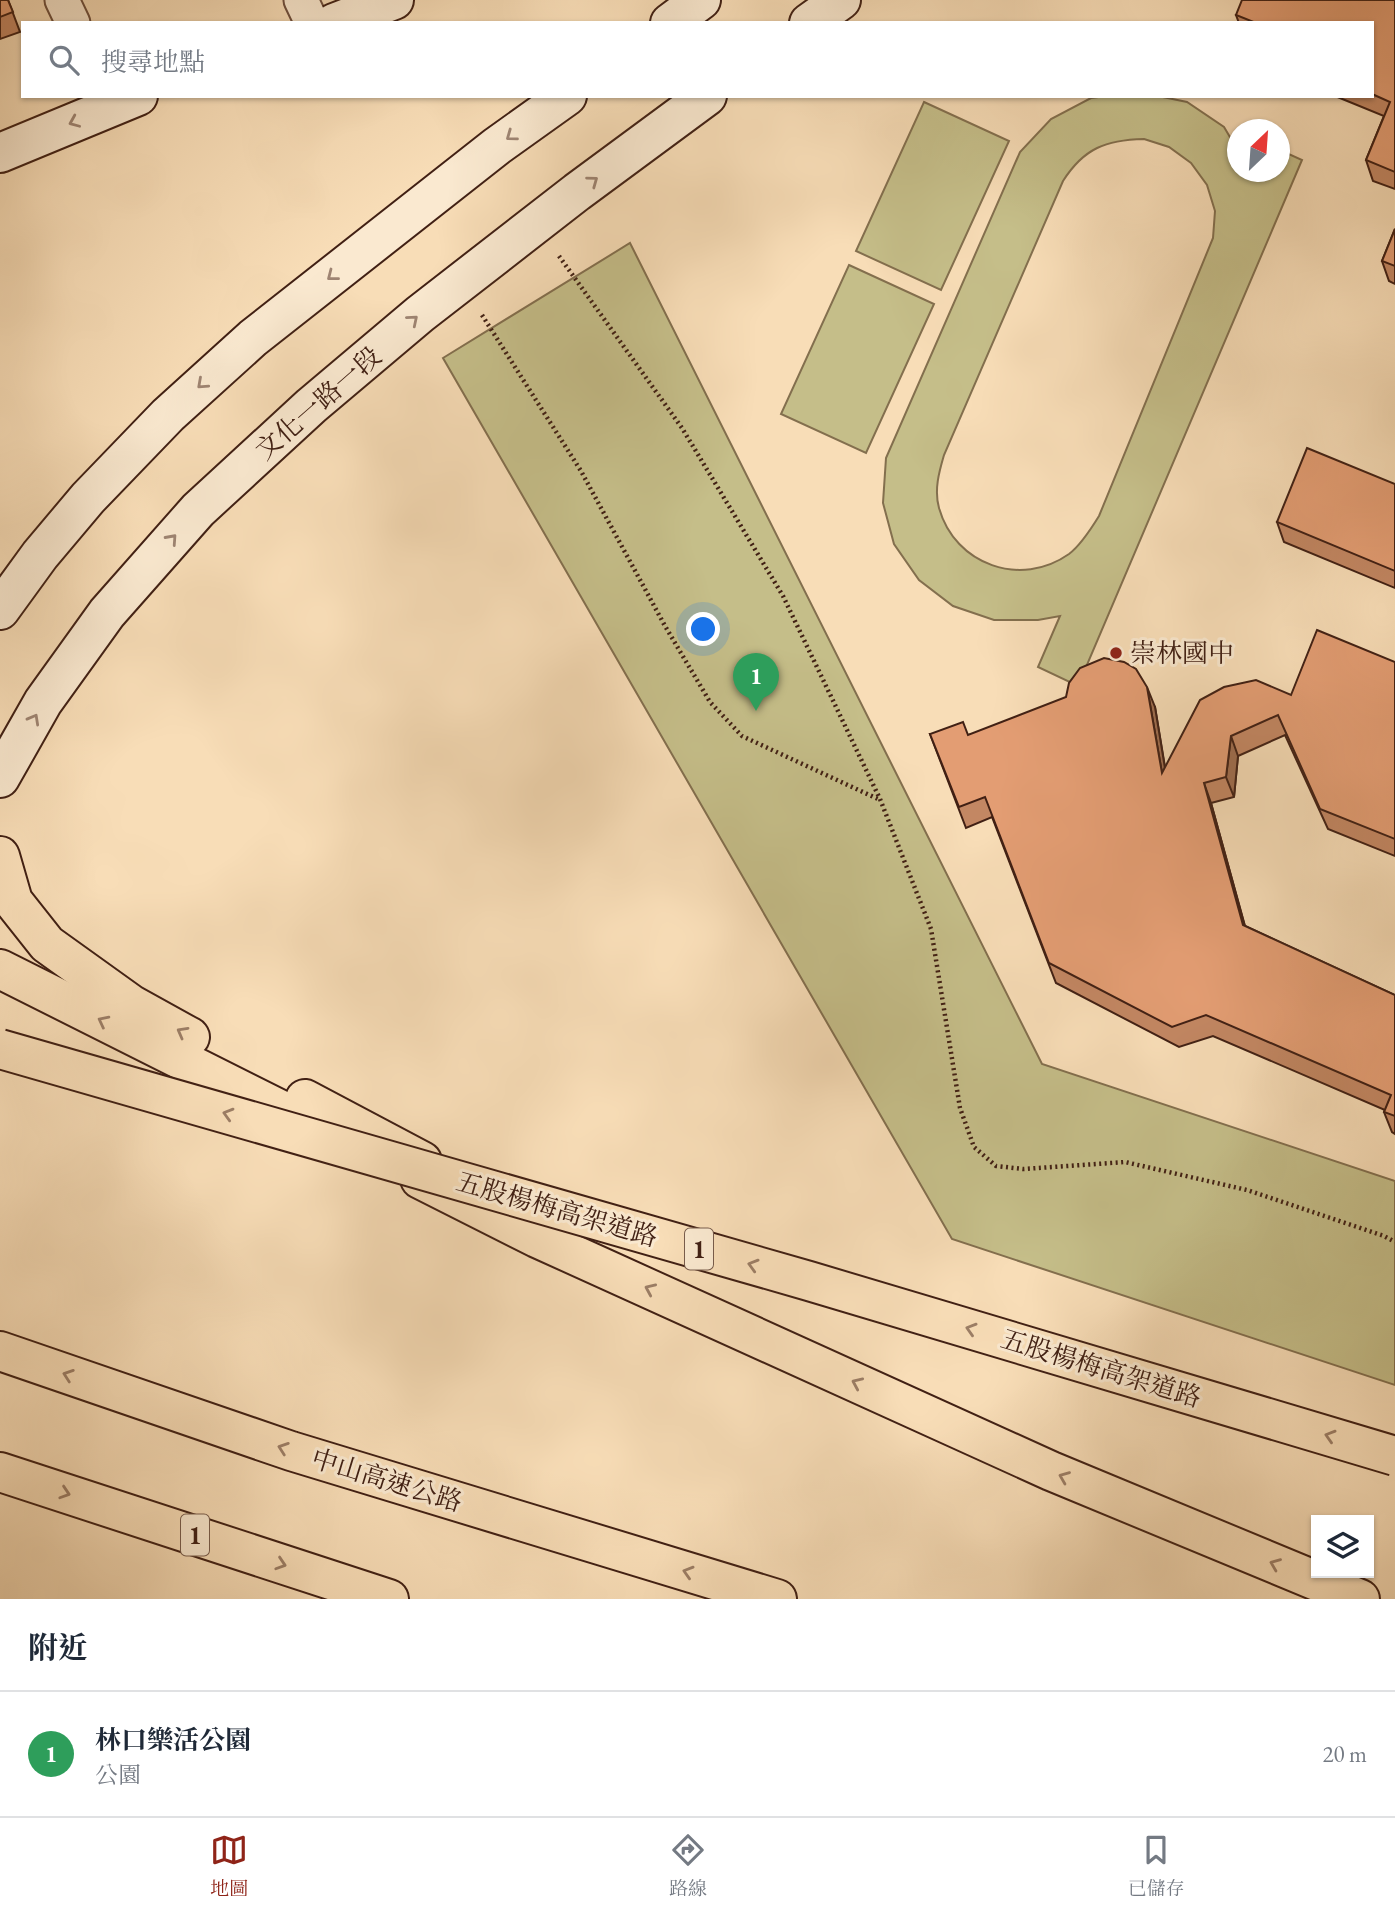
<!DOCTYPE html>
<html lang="zh-TW">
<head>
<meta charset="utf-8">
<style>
  :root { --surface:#fff; --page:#f2f2f3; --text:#1f2937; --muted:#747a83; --line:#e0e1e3; --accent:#8f2418 }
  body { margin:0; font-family:"EB Garamond","Noto Serif TC",serif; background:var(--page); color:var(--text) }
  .controls { position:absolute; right:21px; bottom:21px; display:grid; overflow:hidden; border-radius:0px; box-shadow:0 2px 5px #0004 }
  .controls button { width:63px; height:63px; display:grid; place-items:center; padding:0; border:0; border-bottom:2px solid var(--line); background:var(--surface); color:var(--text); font:35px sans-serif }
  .compass { position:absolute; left:1227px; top:119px; width:63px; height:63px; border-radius:50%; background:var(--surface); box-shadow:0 2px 5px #0004; rotate:25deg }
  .you { position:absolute; left:704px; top:630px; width:24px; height:24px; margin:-18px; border:5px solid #fff; border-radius:50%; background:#1a73e8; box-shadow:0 0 0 10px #1a73e833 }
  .badge { display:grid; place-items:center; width:46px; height:46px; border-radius:50%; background:var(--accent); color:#fff; font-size:23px; font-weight:700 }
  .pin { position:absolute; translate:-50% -58px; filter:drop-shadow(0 2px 4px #0008) }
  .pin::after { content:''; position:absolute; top:37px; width:24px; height:21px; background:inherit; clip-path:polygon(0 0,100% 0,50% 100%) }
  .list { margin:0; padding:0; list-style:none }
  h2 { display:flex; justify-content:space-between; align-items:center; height:91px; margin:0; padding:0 28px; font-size:30px }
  h2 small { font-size:23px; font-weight:400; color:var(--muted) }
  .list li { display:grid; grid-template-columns:46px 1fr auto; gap:21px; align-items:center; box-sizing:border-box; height:126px; padding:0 28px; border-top:2px solid var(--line) }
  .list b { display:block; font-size:26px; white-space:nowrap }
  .list p { margin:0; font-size:23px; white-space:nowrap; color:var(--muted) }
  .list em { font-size:23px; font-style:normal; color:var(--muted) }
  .icon { flex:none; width:38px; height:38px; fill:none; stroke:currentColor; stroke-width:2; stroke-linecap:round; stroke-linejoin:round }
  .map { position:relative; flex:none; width:1395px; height:1599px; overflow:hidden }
  .search { position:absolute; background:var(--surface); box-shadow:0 2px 5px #0004; left:21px; right:21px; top:21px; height:77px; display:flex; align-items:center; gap:18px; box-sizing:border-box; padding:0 24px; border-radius:0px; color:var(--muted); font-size:26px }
  .sheet { height:217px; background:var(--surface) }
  nav { display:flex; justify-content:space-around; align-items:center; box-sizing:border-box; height:98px; border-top:2px solid var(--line); background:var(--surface); font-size:19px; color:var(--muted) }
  nav a { display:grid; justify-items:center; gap:4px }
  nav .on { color:var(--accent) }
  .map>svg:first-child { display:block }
  .green { fill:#c5be89; stroke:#836f4e; stroke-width:2; fill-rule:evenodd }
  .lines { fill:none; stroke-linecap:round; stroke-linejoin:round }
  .street-casing { stroke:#6f4f3d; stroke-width:37 }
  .secondary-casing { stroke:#412014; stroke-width:42 }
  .highway-casing { stroke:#412014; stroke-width:42 }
  .path { stroke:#412014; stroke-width:4.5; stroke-dasharray:2 3.5; stroke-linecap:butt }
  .street { stroke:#fae9d0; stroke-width:33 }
  .secondary { stroke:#fae9d0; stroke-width:38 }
  .highway { stroke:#f8ddb7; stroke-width:38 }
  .highway-bridge-casing { stroke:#412014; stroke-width:42; stroke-linecap:butt }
  .highway-bridge { stroke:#f8ddb7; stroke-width:38 }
  .wall { fill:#c38763; stroke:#412014; stroke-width:2 }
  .shaded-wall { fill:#9f6e50; stroke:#412014; stroke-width:2 }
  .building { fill:#e39d73; stroke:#412014; stroke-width:2 }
  .oneway { stroke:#9e8472 }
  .oneway2 { stroke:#9c7e66 }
  .poi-dot { fill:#8f2418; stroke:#fae9d0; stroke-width:2.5 }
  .labels { text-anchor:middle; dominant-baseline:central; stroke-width:6; stroke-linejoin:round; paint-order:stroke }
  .shield { fill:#fae9d0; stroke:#785c4c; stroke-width:2 }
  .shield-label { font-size:24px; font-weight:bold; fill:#412014 }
  .street-label { font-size:26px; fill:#412014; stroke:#fae9d0 }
  .poi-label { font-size:26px; fill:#412014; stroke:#fae9d0; text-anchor:start }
</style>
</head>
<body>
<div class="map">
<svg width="1395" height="1599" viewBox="0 0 1395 1599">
  <rect width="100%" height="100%" fill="#f8ddb7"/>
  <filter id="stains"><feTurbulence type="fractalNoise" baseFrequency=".00286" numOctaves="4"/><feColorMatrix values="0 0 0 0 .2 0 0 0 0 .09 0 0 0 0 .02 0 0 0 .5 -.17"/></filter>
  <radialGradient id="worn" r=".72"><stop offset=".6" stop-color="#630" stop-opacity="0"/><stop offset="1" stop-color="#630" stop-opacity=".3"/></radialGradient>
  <!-- green -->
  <g class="green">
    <path d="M 1106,96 L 1158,96 L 1187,102 L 1224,127 L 1237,149 L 1238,172 L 1280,172 L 1280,150 L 1302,160 L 1078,686 L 1038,667 L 1060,616 L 1038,620 L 994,620 L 953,606 L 919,580 L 894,544 L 883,503 L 886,458 L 1020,152 L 1051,119 L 1091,98 ZM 1144,139 L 1169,147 L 1191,163 L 1207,185 L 1215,211 L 1213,238 L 1099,516 C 1091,529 1081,545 1069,554 C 1021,588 955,565 939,508 C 934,490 939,472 944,455 L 1063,181 C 1084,148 1106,140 1144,139 Z"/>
    <polygon points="924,102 1009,141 941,290 856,251"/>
    <polygon points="630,243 1042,1064 1395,1181 1395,1385 952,1239 443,358"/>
    <polygon points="849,265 934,304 866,453 781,414"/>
  </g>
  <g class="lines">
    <!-- street casing -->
    <g class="street-casing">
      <g id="street">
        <polyline points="62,0 73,23"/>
        <polyline points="301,0 312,23"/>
      </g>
    </g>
    <!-- secondary casing -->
    <g class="secondary-casing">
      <g id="secondary">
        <polyline points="334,23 394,0"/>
        <polyline points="670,23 701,0"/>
        <polyline points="809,23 841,0"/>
        <polyline points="0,153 138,96"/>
        <polyline points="0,610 40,555 88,498 168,415 253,338 497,146 567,96"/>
        <polyline points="0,778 43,702 107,613 198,510 311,406 420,314 577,192 707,96"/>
      </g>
    </g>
    <!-- highway casing -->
    <g class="highway-casing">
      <g id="highway">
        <polyline points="0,856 13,901 47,944 132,1005 190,1037"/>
        <polyline points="0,969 325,1132"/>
        <polyline points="305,1099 422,1161"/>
        <polyline points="420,1179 537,1238 1051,1471 1360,1599"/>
        <polyline points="0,1351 291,1451 777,1599"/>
        <polyline points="0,1472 389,1599"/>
      </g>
    </g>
    <!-- path -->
    <g class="path">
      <polyline points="559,256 682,428 783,596 880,799 931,929 960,1108 974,1147 996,1166 1023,1169 1125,1162 1247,1190 1384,1236 1395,1242"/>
      <polyline points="482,315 581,471 665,626 710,702 742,736 878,799"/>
    </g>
    <!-- street -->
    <use href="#street" class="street"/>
    <!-- secondary -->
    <use href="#secondary" class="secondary"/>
    <!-- highway -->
    <use href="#highway" class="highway"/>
    <!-- highway-bridge casing -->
    <g class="highway-bridge-casing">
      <polyline id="highway-bridge" points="0,1049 809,1281 1395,1456"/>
    </g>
    <!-- highway-bridge -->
    <use href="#highway-bridge" class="highway-bridge"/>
  </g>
  <!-- wall -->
  <g class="wall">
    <polygon points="0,0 8,0 20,32 0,39"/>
    <polygon points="1395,0 1395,189 1373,181 1366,160 1384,116 1335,96 1372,96 1372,23 1239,23 1236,15"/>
    <polygon points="1395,229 1395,284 1389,281 1382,261"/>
    <polygon points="1395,484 1395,588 1284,542 1277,522"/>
    <polygon points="1395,662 1395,856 1328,829 1285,735 1238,756 1234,797 1211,803 1245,926 1395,995 1395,1134 1392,1132 1384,1112 1385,1110 1213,1036 1179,1047 1056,983 992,817 966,828 930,734 968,735 1155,707 1165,767 1291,695"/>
  </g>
  <!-- shaded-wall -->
  <g class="shaded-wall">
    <polygon points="1147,687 1155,707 1169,793 1162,773"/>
    <polygon points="1231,736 1238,756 1234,797 1226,777"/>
    <polygon points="1204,783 1211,803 1250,945 1243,925"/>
  </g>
  <!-- building -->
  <g class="building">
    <polygon points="0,0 8,0 13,12 0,17"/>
    <polygon points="1242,0 1395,0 1395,172 1366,160 1390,102 1372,94 1372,23 1256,23 1236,15"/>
    <polygon points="1395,229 1395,266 1382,261"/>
    <polygon points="1307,448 1395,484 1395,571 1277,522"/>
    <polygon points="1317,630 1395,662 1395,839 1320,809 1278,715 1231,736 1226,777 1204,783 1243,925 1395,995 1395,1116 1384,1112 1391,1095 1206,1015 1172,1027 1049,963 985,797 959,807 930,734 963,722 968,735 1066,697 1069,683 1080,668 1104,658 1124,662 1136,669 1147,687 1162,773 1200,700 1224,687 1256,680 1291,695"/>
  </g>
  <!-- one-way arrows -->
  <defs><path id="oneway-chevron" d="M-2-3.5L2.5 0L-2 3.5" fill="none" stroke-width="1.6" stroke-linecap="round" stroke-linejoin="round" transform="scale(1.75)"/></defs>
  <g class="oneway">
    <use href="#oneway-chevron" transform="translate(74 122) rotate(157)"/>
    <use href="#oneway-chevron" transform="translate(511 136) rotate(144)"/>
    <use href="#oneway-chevron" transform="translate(593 181) rotate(-36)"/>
    <use href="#oneway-chevron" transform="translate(332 276) rotate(142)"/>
    <use href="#oneway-chevron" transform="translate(413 320) rotate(-40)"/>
    <use href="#oneway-chevron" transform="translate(202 384) rotate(138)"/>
    <use href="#oneway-chevron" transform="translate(172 539) rotate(-48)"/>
    <use href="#oneway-chevron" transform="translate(34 719) rotate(-61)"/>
  </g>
  <g class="oneway2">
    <use href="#oneway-chevron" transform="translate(103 1021) rotate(-153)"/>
    <use href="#oneway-chevron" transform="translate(182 1032) rotate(-151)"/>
    <use href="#oneway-chevron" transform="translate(228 1114) rotate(-164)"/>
    <use href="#oneway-chevron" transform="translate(753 1265) rotate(-164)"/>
    <use href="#oneway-chevron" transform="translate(650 1289) rotate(-156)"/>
    <use href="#oneway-chevron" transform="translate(971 1329) rotate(-163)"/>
    <use href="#oneway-chevron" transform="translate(68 1375) rotate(-161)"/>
    <use href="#oneway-chevron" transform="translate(857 1383) rotate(-156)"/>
    <use href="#oneway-chevron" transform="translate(1330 1436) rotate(-163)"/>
    <use href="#oneway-chevron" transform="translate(283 1448) rotate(-161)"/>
    <use href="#oneway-chevron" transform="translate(1064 1477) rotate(-158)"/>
    <use href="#oneway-chevron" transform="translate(65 1493) rotate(18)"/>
    <use href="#oneway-chevron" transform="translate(281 1564) rotate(18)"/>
    <use href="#oneway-chevron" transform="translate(1275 1564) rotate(-158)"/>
    <use href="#oneway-chevron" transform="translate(688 1572) rotate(-163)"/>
  </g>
  <!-- markers -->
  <circle class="poi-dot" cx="1116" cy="653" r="7"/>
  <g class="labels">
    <!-- shield labels -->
    <g class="shield">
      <rect x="685" y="1228.5" width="28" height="41" rx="5"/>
      <rect x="181" y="1514.5" width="28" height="41" rx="5"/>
    </g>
    <g class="shield-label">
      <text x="699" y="1249">1</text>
      <text x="195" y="1535">1</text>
    </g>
    <!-- street labels -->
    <g class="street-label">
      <text transform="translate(318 403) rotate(-41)">文化一路一段</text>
      <text transform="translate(557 1209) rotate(16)">五股楊梅高架道路</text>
      <text transform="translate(1101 1368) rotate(17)">五股楊梅高架道路</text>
      <text transform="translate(387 1480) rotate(17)">中山高速公路</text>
    </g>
    <!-- poi labels -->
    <g class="poi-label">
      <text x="1130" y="653">崇林國中</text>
    </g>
  </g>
  <rect width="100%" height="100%" filter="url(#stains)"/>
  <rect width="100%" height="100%" fill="url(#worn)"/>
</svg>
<div class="controls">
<button><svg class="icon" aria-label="layers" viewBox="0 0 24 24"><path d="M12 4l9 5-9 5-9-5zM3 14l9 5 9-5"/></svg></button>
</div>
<svg class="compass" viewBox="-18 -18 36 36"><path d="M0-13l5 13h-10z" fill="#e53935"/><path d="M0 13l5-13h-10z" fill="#747a83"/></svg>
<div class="you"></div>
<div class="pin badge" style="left:756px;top:711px;background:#2e9e5b">1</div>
<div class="search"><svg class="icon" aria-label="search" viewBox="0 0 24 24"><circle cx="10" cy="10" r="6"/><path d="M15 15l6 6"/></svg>搜尋地點</div>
</div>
<section class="sheet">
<h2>附近<small></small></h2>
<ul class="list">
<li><span class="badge" style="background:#2e9e5b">1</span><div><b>林口樂活公園</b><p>公園</p></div><em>20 m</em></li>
</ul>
</section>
<nav>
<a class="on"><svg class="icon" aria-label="map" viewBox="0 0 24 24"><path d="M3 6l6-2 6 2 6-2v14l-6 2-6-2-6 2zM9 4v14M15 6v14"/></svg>地圖</a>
<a><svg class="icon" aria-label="directions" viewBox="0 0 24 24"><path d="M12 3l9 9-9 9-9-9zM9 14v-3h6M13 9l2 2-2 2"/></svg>路線</a>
<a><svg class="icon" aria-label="saved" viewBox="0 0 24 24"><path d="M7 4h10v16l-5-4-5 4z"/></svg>已儲存</a>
</nav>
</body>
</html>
